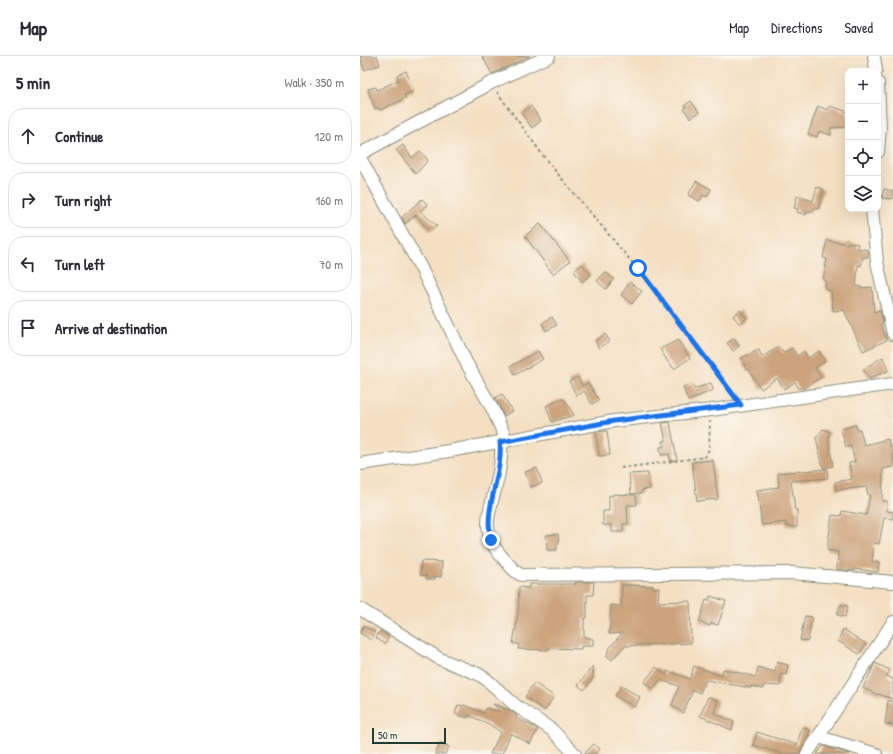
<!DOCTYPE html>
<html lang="en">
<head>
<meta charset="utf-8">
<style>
  :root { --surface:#fff; --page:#f2f2f3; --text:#2b2b33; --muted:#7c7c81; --line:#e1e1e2 }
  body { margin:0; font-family:"Patrick Hand",sans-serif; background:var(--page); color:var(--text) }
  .controls { position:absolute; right:12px; top:12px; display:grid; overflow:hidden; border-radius:8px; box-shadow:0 4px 16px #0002 }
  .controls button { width:36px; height:36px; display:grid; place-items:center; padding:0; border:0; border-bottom:1px solid var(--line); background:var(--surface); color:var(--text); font:20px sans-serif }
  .scale { position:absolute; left:12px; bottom:10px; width:74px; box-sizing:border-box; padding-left:4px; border:2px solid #1f3d34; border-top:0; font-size:11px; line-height:14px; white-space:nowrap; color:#1f3d34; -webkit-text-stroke:3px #fbf7ec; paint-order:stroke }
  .stop { position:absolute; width:12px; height:12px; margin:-9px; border:3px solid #1a73e8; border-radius:50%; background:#fff }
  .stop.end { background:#1a73e8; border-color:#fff; box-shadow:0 1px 4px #0008 }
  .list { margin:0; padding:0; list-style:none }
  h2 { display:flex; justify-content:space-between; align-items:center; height:52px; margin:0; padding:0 16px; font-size:17px }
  h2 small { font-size:13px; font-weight:400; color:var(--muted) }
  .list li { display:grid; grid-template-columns:26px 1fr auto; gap:12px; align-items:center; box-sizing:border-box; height:56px; margin:0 8px 8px; padding:0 8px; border:1px solid var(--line); border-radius:16px }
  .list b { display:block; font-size:15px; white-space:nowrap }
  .list em { font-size:13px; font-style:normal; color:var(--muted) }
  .icon { flex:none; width:22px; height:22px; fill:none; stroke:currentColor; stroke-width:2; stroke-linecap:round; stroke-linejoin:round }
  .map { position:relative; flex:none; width:533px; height:698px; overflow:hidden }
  header { display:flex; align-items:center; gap:24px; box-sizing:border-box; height:56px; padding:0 20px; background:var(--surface); border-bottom:1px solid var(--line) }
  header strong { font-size:19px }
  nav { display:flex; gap:22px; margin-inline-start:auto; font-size:14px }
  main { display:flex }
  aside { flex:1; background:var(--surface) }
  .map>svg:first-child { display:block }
  .building { fill:#cba27c }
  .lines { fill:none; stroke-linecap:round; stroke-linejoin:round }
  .street-casing { stroke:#8a8e7c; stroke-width:14 }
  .path { stroke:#8a8e7c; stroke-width:2; stroke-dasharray:3 3; stroke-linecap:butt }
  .street { stroke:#fff; stroke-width:12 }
  .route { stroke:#1a73e8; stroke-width:5 }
</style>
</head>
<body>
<header>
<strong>Map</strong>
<nav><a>Map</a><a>Directions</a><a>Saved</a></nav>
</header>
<main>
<aside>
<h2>5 min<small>Walk · 350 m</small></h2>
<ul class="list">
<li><svg class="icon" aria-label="ahead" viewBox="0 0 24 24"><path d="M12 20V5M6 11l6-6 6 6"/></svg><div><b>Continue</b></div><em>120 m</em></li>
<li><svg class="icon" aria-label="right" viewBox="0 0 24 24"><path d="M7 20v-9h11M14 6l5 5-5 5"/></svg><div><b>Turn right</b></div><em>160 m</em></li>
<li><svg class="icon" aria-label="left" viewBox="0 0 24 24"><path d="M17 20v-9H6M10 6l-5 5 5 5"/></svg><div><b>Turn left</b></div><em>70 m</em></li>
<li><svg class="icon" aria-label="arrive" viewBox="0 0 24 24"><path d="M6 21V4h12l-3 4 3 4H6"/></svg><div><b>Arrive at destination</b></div></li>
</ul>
</aside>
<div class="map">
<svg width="533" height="698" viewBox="0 0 533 698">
  <rect width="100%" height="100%" fill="#fbf7ec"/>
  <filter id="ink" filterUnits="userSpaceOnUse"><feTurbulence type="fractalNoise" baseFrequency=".025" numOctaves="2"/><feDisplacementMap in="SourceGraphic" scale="8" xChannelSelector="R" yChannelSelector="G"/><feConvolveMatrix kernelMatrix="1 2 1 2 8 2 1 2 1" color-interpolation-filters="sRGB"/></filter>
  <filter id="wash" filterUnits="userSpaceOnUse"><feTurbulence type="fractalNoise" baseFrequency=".012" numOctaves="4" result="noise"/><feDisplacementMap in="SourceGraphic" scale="16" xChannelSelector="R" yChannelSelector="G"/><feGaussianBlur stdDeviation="0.9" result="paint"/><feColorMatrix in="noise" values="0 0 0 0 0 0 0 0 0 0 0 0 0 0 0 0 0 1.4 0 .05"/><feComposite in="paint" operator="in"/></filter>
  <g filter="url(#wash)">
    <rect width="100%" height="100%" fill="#f4dfc3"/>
    <g id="blocks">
      <!-- building -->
      <g class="building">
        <polygon points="0,0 17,0 20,9 4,14"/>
        <polygon points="122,0 170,0 132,18"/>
        <polygon points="46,15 54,35 44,39 46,42 20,54 19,52 15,53 8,33 16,31 17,34 39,24 37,19"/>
        <polygon points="331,45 339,56 330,62 324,53 326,51 325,49"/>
        <polygon points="171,50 181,65 172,72 161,57"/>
        <polygon points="458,50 468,54 470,50 488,56 488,71 471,72 471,79 459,75 457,81 448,78"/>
        <polygon points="43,89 52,102 60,95 68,104 56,118 36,94"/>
        <polygon points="336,125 351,133 347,141 343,139 339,145 328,139"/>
        <polygon points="457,131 464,133 458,153 454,152 452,156 446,156 446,159 437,156 438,153 434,152 437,140 453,145"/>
        <polygon points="524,133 533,135 532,143 522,142"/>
        <polygon points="62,143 68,149 60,155 77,170 70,176 56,159 45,168 42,161"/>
        <polygon points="180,168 210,205 193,218 165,180"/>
        <polygon points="467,184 487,188 488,186 498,188 497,192 508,194 508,201 503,201 501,210 498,209 496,230 500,230 500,232 512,231 514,256 520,254 523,267 521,268 527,284 503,295 484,254 473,255 471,235 466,234 465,224 463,224 467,203 463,202"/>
        <polygon points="222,208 231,219 222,226 214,215"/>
        <polygon points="245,216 254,223 246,233 237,225"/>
        <polygon points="270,226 282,235 272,248 261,239"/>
        <polygon points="380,254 387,262 380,268 373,260"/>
        <polygon points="192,261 197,269 186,275 182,267"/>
        <polygon points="245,278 250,285 239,292 235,285"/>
        <polygon points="374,282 379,290 373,295 367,287"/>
        <polygon points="318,284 330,302 314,313 309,306 308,306 300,293"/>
        <polygon points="419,291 423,297 432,292 437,300 444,295 448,302 459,295 465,305 455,312 461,321 443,333 443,331 439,333 435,326 424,333 417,322 401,333 388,313 386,313 381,302 399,294 402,301"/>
        <polygon points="178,295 183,303 155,319 151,310"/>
        <polygon points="523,301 528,315 517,319 510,323 503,313"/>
        <polygon points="218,321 222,330 228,327 239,344 232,348 224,335 217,340 209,325"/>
        <polygon points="351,327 353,334 328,345 323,331 332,328 334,333"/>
        <polygon points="142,338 152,355 144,360 135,342"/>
        <polygon points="201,343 204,343 214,359 192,366 186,350"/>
        <polygon points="310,366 317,404 311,405 309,398 301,399 300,391 304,390 303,385 306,385 302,367"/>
        <polygon points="496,369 497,374 500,373 504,389 528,383 530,391 533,391 533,411 523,413 522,445 527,445 527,455 533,456 533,463 524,462 519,488 514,487 512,506 519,506 518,516 494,513 494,515 477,513 478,496 467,494 472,459 481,460 482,455 506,459 510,439 508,439 506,431 476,434 475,426 492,423 489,407 495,406 491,390 486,391 481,373"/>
        <polygon points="463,373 470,376 468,381 473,410 463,412 456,382"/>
        <polygon points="247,375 250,399 239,400 236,376"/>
        <polygon points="353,404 358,443 337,445 332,406"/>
        <polygon points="177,412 182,427 170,431 165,416"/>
        <polygon points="467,413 468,422 431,425 435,454 437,454 437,471 426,470 426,466 402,469 397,434 419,431 418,417"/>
        <polygon points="288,417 290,433 282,434 282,437 271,438 269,418"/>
        <polygon points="253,438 276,439 277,449 267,449 268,468 263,468 263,476 252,476 252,469 243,469 243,455 249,455 249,439 253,440"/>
        <polygon points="198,478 199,488 197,488 197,494 187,494 186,479"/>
        <polygon points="61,505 82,506 81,521 75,520 75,523 66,523 67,520 60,519"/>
        <polygon points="216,526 234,526 233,539 227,539 227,562 224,563 224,581 233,583 233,590 221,590 221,593 189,592 188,594 158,593 159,588 153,588 158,557 159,531 169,532 169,528 216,528"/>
        <polygon points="262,529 294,530 294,532 299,532 298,546 330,545 331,587 264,590 252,604 247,600 248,594 262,577 249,578 251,549 261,550"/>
        <polygon points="350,540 366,545 358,569 351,567 350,570 339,566 346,544 349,545"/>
        <polygon points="480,549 488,550 485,561 477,559"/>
        <polygon points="445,560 452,561 448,585 440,584"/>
        <polygon points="3,570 15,576 11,584 0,577"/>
        <polygon points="483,573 506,588 499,598 478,585"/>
        <polygon points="20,575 29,581 25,588 16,582"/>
        <polygon points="417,606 428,609 426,619 421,618 420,630 404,629 403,633 391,630 391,632 346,624 340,637 333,634 323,657 312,649 319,630 300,624 292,633 284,626 296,611 306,619 307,615 330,623 334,610 362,620 363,613 396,621 398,611 415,616"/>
        <polygon points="515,607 530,614 527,620 533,623 533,643 518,638 518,639 503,632"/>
        <polygon points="233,610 233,622 224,634 218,629"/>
        <polygon points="174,627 194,640 185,655 165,641"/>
        <polygon points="261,630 280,641 275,651 255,640"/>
        <polygon points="348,641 358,644 354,657 374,666 372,674 340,660"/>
        <polygon points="528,645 533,645 533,669 525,668"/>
        <polygon points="133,648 151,655 157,660 156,662 178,673 170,688 151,677 142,698 130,698 141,676 129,668 108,659 108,662 95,658 98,649 104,650 104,649 124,657 126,652 141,656"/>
        <polygon points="442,671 450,674 446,686 438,698 423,698 393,689 397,676 437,689"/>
        <polygon points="81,687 89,691 85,698 75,698"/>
        <polygon points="234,688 240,693 236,698 224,698"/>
        <polygon points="463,690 490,698 457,698"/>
      </g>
    </g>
  </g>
  <g filter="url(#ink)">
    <use href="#blocks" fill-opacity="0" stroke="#8a8e7c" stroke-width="1"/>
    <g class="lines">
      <!-- street casing -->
      <g class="street-casing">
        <g id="street">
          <polyline points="514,0 516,15"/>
          <polyline points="518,27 520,72 518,96"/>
          <polyline points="0,98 131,27 189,0"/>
          <polyline points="0,102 61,212 107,308 132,352 147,385"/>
          <polyline points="512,153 517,206 533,278"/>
          <path d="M 141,386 C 142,399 140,413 137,426 C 133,445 123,465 131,484 C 133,491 138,496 143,502 C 149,508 153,515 161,519 L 432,517 L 533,526"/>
          <polyline points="0,408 89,395 254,365 351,354 533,328"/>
          <polyline points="0,553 80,603 118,618 126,623 155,649 192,674 215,698"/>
          <polyline points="459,681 516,698"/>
          <polyline points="447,698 533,566"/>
        </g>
      </g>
      <!-- path -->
      <g class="path">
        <polyline points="137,36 187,105 303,243 335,289 374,340"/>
        <polyline points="261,412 345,401 349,393 350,365"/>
      </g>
      <!-- street -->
      <use href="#street" class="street"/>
    </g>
  </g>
  <g class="lines" filter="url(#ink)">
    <!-- route -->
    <path class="route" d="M 131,484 C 123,451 143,420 140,386 L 254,365 L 381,349 L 278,212"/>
  </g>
</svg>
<div class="controls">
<button>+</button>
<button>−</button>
<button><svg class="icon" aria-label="locate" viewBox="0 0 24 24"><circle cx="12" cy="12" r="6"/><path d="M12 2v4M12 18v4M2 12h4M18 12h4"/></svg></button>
<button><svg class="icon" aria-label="layers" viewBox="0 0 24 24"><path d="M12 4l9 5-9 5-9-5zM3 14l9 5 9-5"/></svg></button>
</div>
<div class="scale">50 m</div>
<div class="stop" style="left:278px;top:212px"></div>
<div class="stop end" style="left:131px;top:484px"></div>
</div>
</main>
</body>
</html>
